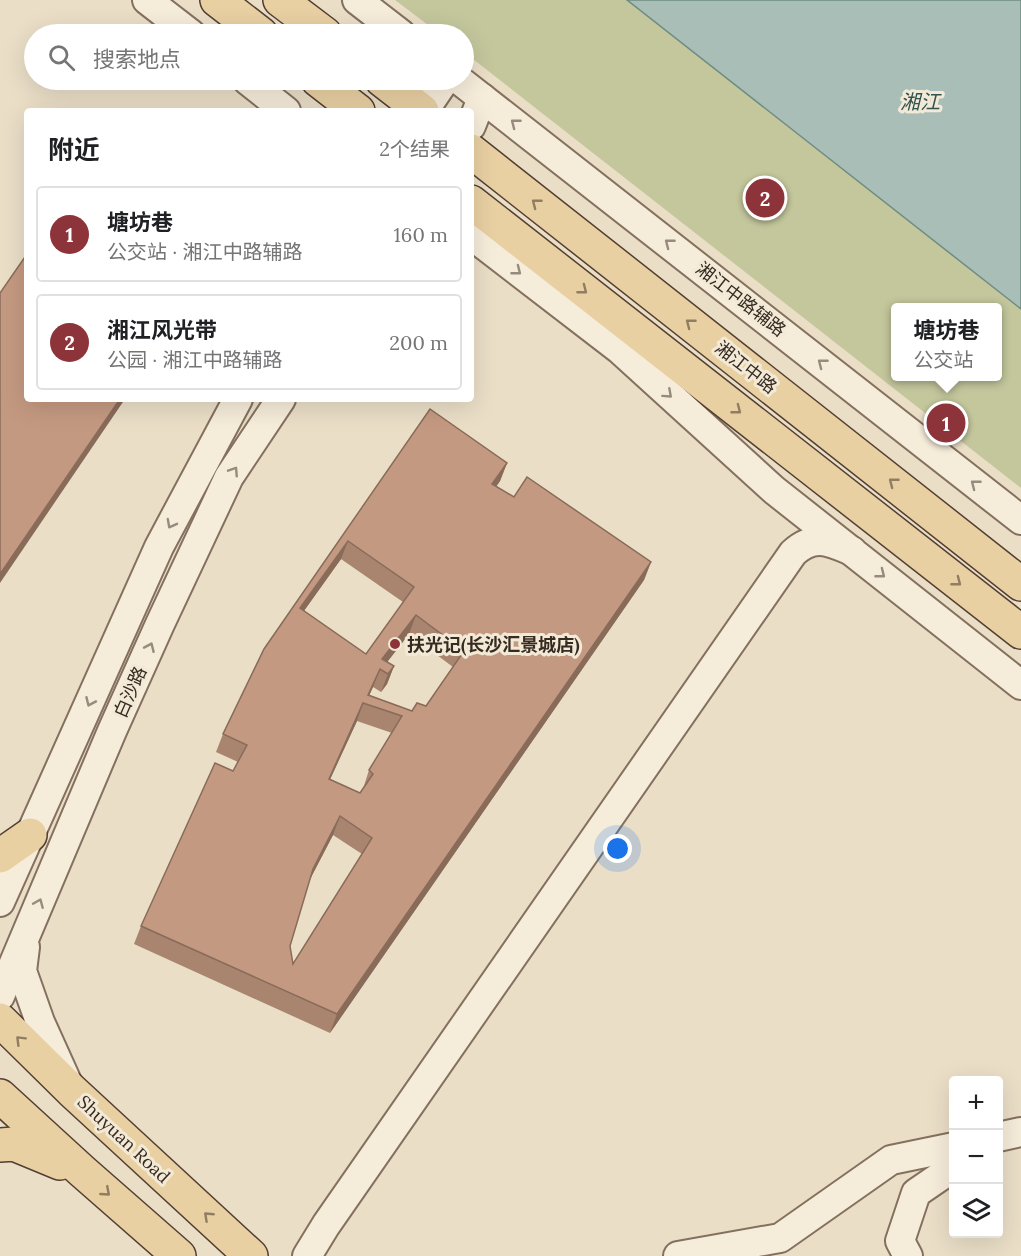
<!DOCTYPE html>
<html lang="zh">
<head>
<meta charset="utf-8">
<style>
  :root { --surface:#fff; --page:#f2f2f2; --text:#202124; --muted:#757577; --line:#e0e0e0; --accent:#8d343a }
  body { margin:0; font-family:Lora,"Noto Sans SC",serif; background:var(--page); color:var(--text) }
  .controls { position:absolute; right:18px; bottom:18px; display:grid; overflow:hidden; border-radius:6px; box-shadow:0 6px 24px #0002 }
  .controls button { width:54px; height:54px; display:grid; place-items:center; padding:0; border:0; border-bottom:2px solid var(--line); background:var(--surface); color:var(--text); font:30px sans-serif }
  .you { position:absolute; left:618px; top:849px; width:21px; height:21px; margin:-15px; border:4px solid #fff; border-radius:50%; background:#1a73e8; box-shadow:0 0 0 9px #1a73e833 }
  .badge { display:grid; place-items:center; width:39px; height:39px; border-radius:50%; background:var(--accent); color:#fff; font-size:20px; font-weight:700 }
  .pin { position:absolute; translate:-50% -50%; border:3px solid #fff; box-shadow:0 2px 6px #0006 }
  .popup { position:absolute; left:891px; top:303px; width:111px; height:78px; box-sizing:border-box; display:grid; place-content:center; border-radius:6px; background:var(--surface); filter:drop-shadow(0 2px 4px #0005); font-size:20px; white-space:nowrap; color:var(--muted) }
  .popup b { font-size:22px; color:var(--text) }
  .popup::after { content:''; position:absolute; left:50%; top:100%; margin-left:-12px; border:12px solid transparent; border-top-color:var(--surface) }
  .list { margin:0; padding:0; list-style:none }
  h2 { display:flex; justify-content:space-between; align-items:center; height:78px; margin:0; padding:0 24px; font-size:26px }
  h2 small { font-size:20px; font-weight:400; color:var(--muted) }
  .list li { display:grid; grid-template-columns:39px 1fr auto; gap:18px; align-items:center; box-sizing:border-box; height:96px; margin:0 12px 12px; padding:0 12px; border:2px solid var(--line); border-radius:6px }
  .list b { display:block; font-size:22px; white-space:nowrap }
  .list p { margin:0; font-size:20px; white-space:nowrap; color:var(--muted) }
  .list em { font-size:20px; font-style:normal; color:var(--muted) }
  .icon { flex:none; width:33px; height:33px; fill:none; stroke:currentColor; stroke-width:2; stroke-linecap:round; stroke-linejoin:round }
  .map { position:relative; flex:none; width:1021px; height:1256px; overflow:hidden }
  .search { position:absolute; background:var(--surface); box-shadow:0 6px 24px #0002; left:24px; top:24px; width:450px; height:66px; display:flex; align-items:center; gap:15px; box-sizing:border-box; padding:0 21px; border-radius:33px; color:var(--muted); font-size:22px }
  .panel { position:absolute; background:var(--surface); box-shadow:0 6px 24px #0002; left:24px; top:108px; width:450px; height:294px; border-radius:6px }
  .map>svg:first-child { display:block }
  .green { fill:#c4c79c; fill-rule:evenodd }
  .water { fill:#a8beb7; stroke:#6f8c83; stroke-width:1.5 }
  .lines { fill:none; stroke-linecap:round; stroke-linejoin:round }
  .minor-casing { stroke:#84705e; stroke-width:32 }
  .major-casing { stroke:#523f32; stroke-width:36 }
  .minor { stroke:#f6ecda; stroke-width:28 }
  .major { stroke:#e9d0a3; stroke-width:33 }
  .wall { fill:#a9846f; fill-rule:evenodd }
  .shaded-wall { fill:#896b5a }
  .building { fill:#c49981; stroke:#896b5a; stroke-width:1.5; fill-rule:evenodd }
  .oneway { stroke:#968b7e }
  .oneway2 { stroke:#907d62 }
  .poi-dot { fill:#8d343a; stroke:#f2e9d6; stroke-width:2 }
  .labels { text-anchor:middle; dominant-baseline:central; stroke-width:6; stroke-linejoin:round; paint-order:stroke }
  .street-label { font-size:18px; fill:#362a21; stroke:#f2e9d6 }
  .poi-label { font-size:18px; font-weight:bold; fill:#362a21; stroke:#f2e9d6; text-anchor:start }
  .water-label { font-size:20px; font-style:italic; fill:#315450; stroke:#f2e9d6 }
</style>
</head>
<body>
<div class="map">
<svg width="1021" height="1256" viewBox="0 0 1021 1256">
  <rect width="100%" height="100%" fill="#eadec7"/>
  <!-- green -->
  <path class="green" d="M 395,0 L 627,0 L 1021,309 L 1021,488 L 464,52 L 464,34 L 440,34 ZM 895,308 L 997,308 L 997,376 L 895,376 Z"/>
  <!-- water -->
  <polygon class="water" points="627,0 1021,0 1021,309"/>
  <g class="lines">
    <!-- minor casing -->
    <g class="minor-casing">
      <g id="minor">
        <polyline points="147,0 191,34"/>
        <polyline points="357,0 401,34"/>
        <polyline points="247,80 286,111"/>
        <polyline points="459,80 1021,520"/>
        <polyline points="424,111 445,80"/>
        <polyline points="471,126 482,98"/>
        <polyline points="471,235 619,349 774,490 1021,685"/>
        <polyline points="0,902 159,547 238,399"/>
        <polyline points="25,947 22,971 40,1022 68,1084"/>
        <polyline points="0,996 112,731 160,624 229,477 281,399"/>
        <polyline points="998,1137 1021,1132"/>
        <path d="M 307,1256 L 326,1225 L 793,553 C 814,534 828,541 852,551"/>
        <polyline points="678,1256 780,1238 891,1160 954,1147"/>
        <polyline points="908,1256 900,1241 916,1193 954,1167"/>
      </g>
    </g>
    <!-- major casing -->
    <g class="major-casing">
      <g id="major">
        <polyline points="217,0 261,34"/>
        <polyline points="280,0 325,34"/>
        <polyline points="318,80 358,111"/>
        <polyline points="382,80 422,111"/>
        <polyline points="471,151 1021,584"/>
        <polyline points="471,202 1021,632"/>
        <polyline points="0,856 30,835"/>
        <polyline points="0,1020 72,1091 251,1256"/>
        <polyline points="0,1096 82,1171 179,1256"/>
        <polyline points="0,1145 14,1144 60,1163"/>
      </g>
    </g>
    <!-- minor -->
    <use href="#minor" class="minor"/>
    <!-- major -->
    <use href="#major" class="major"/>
  </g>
  <!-- wall -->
  <path class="wall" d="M 430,409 L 507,463 L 500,481 L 496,487 L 514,497 L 651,562 L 644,580 L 330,1033 L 134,944 L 141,926 L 238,762 L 216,752 L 223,734 ZM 341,559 L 403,602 L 366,654 L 304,611 ZM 409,634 L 453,667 L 426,706 L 412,711 L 369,695 L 373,687 L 381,692 L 387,684 L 394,666 L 387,662 ZM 357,721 L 392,733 L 369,770 L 363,789 L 360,793 L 330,779 ZM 333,835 L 362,854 L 293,964 L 290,946 L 309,881 Z"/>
  <!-- shaded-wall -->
  <g class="shaded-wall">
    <polygon points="120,399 125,399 0,583 0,574"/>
    <polygon points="507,463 500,481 485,502 492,484"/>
    <polygon points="348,541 341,559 293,626 300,608"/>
    <polygon points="651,562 644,580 330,1033 337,1014"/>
    <polygon points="416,615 409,634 381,670 380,669 373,687 366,703 368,695 382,659"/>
    <polygon points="394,666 387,684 381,692 388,674"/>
    <polygon points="363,703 357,721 322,797 329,779"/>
    <polygon points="340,816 333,835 306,887 313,869"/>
  </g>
  <!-- building -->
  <g class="building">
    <polygon points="27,254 27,399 120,399 0,574 0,293"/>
    <path d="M 430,409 L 507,463 L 492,484 L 514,497 L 527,477 L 651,562 L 337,1014 L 141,926 L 215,763 L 233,771 L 247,745 L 223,734 L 264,649 ZM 348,541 L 414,587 L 366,654 L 300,608 ZM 416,615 L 464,651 L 426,706 L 417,703 L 412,711 L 368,695 L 380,669 L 388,674 L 394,666 L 382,659 ZM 363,703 L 402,716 L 369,770 L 373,774 L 360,793 L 329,779 ZM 340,816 L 372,838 L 293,964 L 290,946 L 313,869 Z"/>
  </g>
  <!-- one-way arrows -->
  <defs><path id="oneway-chevron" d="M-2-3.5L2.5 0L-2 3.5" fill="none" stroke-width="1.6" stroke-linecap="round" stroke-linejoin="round" transform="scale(1.5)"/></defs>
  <g class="oneway">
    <use href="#oneway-chevron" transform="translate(515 123) rotate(-142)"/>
    <use href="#oneway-chevron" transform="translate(669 243) rotate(-142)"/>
    <use href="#oneway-chevron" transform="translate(517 271) rotate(38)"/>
    <use href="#oneway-chevron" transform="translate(822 363) rotate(-142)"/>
    <use href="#oneway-chevron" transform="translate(668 394) rotate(42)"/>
    <use href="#oneway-chevron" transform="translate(234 471) rotate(-57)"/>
    <use href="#oneway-chevron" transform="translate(975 484) rotate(-142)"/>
    <use href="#oneway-chevron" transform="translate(171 524) rotate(118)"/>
    <use href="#oneway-chevron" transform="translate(881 574) rotate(38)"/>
    <use href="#oneway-chevron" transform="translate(150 647) rotate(-66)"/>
    <use href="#oneway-chevron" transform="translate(90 702) rotate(114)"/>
    <use href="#oneway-chevron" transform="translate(39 903) rotate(-67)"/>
  </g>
  <g class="oneway2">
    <use href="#oneway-chevron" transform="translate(536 203) rotate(-142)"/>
    <use href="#oneway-chevron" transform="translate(583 290) rotate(38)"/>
    <use href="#oneway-chevron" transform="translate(690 323) rotate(-142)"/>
    <use href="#oneway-chevron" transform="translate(737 410) rotate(38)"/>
    <use href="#oneway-chevron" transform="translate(893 482) rotate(-142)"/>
    <use href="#oneway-chevron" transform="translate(957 582) rotate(38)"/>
    <use href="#oneway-chevron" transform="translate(20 1040) rotate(-135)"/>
    <use href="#oneway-chevron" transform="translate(106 1192) rotate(41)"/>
    <use href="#oneway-chevron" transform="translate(208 1216) rotate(-137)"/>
  </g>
  <!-- markers -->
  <circle class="poi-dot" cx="395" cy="644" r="6"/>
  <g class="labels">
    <!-- street labels -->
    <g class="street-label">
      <text transform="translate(741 299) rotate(38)">湘江中路辅路</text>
      <text transform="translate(746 367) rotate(38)">湘江中路</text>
      <text transform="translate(130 692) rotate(-66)">白沙路</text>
      <text transform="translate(124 1139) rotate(43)">Shuyuan Road</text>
    </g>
    <!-- poi labels -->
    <g class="poi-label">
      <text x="407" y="644">扶光记(长沙汇景城店)</text>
    </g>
    <!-- water labels -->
    <g class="water-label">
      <text x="920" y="101">湘江</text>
    </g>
  </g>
</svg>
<div class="controls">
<button>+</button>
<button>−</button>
<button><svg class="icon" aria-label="layers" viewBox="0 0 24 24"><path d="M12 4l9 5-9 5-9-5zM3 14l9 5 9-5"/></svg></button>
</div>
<div class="you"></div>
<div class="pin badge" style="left:946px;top:423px">1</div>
<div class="popup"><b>塘坊巷</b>公交站</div>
<div class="pin badge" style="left:765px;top:198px">2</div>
<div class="search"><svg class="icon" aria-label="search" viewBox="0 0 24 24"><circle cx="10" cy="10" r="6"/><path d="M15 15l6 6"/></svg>搜索地点</div>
<section class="panel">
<h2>附近<small>2个结果</small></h2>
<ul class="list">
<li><span class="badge">1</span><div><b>塘坊巷</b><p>公交站 · 湘江中路辅路</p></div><em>160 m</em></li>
<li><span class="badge">2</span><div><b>湘江风光带</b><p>公园 · 湘江中路辅路</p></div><em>200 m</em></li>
</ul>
</section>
</div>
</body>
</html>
